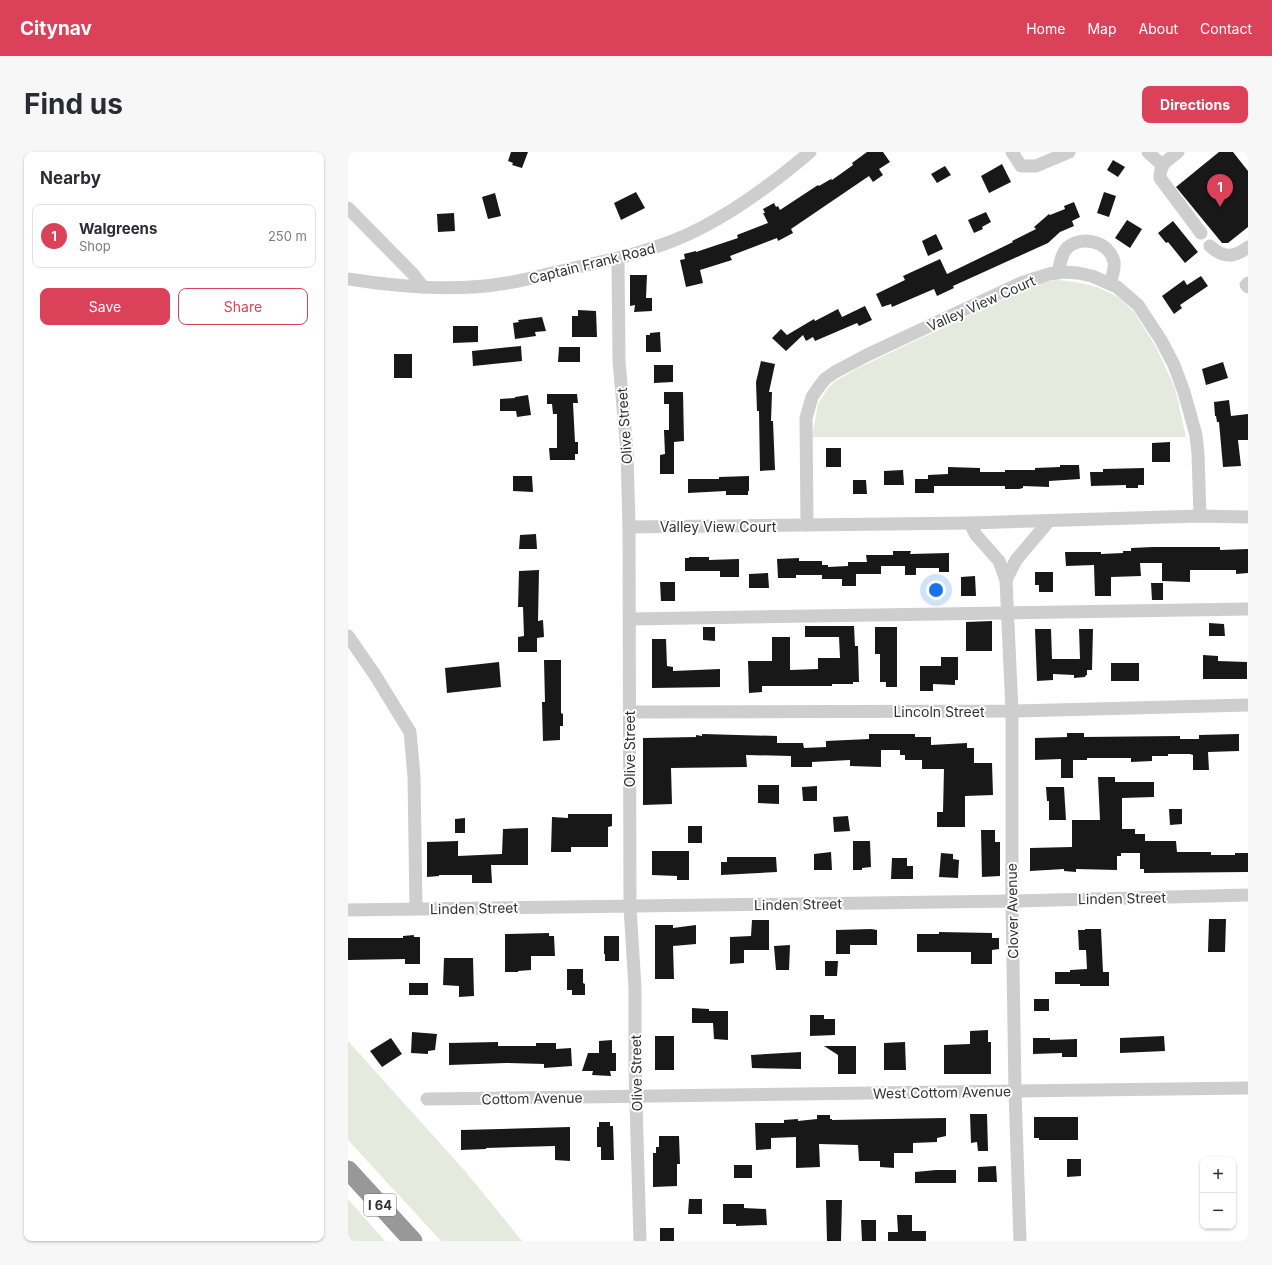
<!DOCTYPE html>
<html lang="en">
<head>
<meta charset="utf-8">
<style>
  :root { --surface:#fff; --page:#f7f7f7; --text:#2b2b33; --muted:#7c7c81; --line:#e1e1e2; --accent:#db4159 }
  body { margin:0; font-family:Inter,sans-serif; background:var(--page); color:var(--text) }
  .controls { position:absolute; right:12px; bottom:12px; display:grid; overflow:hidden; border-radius:8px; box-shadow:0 1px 3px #0004 }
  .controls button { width:36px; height:36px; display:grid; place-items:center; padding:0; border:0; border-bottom:1px solid var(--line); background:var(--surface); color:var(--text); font:20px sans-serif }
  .you { position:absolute; left:588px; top:438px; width:14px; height:14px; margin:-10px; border:3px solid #fff; border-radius:50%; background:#1a73e8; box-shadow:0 0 0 6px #1a73e833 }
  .badge { display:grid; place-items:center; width:26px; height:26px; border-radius:50%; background:var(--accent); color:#fff; font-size:13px; font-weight:700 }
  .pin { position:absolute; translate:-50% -33px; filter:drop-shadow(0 1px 2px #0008) }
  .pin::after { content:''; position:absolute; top:21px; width:14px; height:12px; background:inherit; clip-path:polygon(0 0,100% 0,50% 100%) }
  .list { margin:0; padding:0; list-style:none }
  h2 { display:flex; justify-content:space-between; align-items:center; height:52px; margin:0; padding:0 16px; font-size:17px }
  h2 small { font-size:13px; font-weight:400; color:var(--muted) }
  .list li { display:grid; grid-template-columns:26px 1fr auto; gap:12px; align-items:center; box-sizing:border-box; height:64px; margin:0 8px 8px; padding:0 8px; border:1px solid var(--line); border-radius:8px }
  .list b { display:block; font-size:15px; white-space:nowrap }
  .list p { margin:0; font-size:13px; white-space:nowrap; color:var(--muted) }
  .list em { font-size:13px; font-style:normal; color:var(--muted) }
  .actions { display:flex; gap:8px; padding:12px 16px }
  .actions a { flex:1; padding:9px 0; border:1px solid var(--accent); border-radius:8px; text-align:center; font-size:14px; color:var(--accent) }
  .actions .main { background:var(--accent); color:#fff }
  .map { position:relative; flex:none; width:900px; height:1089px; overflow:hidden; border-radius:8px }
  header { display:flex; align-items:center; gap:24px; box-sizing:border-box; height:56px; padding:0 20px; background:var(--accent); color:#fff }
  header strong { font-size:19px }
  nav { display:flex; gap:22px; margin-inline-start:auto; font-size:14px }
  .intro { display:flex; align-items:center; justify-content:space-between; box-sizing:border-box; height:96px; padding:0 24px }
  h1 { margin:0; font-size:28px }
  .button { padding:10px 18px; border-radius:8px; background:var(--accent); color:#fff; font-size:14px; font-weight:700 }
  main { display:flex; gap:24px; padding:0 24px }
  aside { flex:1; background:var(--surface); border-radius:8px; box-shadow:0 1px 3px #0004 }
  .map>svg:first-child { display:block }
  .green { fill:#e5eade }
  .building { fill:#181818 }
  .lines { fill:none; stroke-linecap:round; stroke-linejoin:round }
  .minor { stroke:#cecece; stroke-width:13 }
  .highway { stroke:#989898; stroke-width:19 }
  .labels { text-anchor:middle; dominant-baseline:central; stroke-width:4; stroke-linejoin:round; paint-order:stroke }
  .shield { fill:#fff; stroke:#6f6f6f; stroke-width:1 }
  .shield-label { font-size:13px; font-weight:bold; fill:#313131 }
  .street-label { font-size:14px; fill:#313131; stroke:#fff }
</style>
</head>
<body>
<header>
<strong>Citynav</strong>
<nav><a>Home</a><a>Map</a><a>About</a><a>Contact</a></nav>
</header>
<div class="intro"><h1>Find us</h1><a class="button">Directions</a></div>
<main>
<aside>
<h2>Nearby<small></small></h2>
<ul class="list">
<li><span class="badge">1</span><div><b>Walgreens</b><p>Shop</p></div><em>250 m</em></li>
</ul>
<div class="actions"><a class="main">Save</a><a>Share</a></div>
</aside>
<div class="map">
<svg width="900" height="1089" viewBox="0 0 900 1089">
  <rect width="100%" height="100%" fill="#fff"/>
  <!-- green -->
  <g class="green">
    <polygon points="710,128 733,131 749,135 770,145 786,160 808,195 827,236 838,285 464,285 470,252 478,239 486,230 510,216 683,134 698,129"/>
    <polygon points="0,889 117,1019 174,1089 93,1089 0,988"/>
    <polygon points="0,1047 37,1089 0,1089"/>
  </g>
  <!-- building -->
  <g class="building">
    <polygon points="163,0 180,0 174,16 164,13 165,11 160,9"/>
    <polygon points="519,0 535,0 542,10 531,17 535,23 525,30 521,24 443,77 445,81 430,89 429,86 382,104 384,108 352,118 355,131 338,135 332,108 337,107 336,102 348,99 348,100 390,86 389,83 420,71 415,61 417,61 415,57 426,51 428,55 430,54 432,58 470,33 471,34 483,27 484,28 505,13 504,11"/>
    <polygon points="871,0 885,0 900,19 900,75 880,91 874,91 828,35"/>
    <polygon points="765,8 777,15 770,25 759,18"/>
    <polygon points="654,12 663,30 641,41 633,24"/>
    <polygon points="597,14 603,23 589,31 583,22"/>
    <polygon points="288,40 297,56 273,68 266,51"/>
    <polygon points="756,40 768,44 761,65 749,61"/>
    <polygon points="147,41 153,64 140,67 134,45"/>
    <polygon points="726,50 732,65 724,69 726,74 712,80 700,91 605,134 606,136 589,144 586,137 544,155 543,152 534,155 528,142 557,128 555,124 592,107 599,122 665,90 664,89 688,77 686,75 701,62 702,63 717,57 716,54"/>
    <polygon points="638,60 643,70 634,75 635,77 626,81 620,68"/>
    <polygon points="106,61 107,79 90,80 89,62"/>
    <polygon points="779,68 794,77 782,96 767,86"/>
    <polygon points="825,69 850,100 837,111 820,90 818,91 810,81"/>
    <polygon points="588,82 595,97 580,104 574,89"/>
    <polygon points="282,123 299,123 298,146 304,146 304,159 286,160 287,153 282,154"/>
    <polygon points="853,124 860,134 832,153 834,156 826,162 814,144 836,128 839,133"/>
    <polygon points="517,154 524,168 511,174 509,171 467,189 465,185 458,189 455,183 438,199 424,186 433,177 439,183 466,167 467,169 490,157 494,165"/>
    <polygon points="230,158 248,159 249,185 224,185 224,164 230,164"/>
    <polygon points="194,165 198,179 187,180 188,184 167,187 165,171 171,170 170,168"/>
    <polygon points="105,174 130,174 130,190 105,191"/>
    <polygon points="312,180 313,200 298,200 298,183 302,183 302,181"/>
    <polygon points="173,194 174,209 125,214 124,199"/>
    <polygon points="211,195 232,195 232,210 210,210"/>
    <rect x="46" y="202" width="18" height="24"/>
    <polygon points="413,209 427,212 421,240 424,240 423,269 425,269 427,318 412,319 411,259 409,259 408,230"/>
    <polygon points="875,210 880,226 858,233 854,217"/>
    <polygon points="306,213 325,213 325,230 306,231"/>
    <polygon points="316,240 335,240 336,289 326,290 326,322 312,322 312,303 317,302 316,278 321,278 321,252 316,252"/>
    <polygon points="199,242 229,242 230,251 225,251 227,290 230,290 230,302 227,302 227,308 202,308 201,296 209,296 209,262 205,262 204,252 199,252"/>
    <polygon points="180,243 183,263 169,265 168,259 152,259 152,247 167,246 167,245"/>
    <polygon points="881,248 883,264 900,262 900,288 890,288 893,314 875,315 871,270 869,270 868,264 867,264 866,250"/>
    <polygon points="822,290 822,310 804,310 804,291"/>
    <rect x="478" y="296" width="15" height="19"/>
    <polygon points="712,313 731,313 732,327 701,329 701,335 675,334 675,336 671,337 657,337 657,334 586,334 586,341 567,341 567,327 580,327 580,323 600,322 600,315 632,316 632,320 657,320 657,318 687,318 687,316 712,315"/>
    <polygon points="796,316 796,333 790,333 790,336 778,336 778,333 743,334 742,320 755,320 755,317"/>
    <polygon points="555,318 556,333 536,333 536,319"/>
    <polygon points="165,324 184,324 185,340 165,339"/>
    <polygon points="401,324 401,339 400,339 400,343 378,343 378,339 340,341 340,327 371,327 371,325"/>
    <polygon points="505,328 518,328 519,342 505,342"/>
    <polygon points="188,382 189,397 171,397 172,383"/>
    <polygon points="805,395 872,395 872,398 900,397 900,421 888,422 888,418 842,418 842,430 814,429 814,411 792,411 793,424 763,425 763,444 747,444 746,413 718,414 717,400 753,400 753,402 775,401 775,399 783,399 783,396"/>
    <polygon points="545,399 563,399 562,402 601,401 601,420 591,420 591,416 568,416 568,423 557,423 557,414 533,414 533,422 508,422 508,434 494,434 494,427 474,427 474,423 448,423 448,426 430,426 429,407 451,406 451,409 474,409 474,413 480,413 480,415 500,414 500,410 519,410 518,403 545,403"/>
    <polygon points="341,405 361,405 361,408 391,407 391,425 372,425 372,419 337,419 337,406 341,406"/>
    <polygon points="191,418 190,469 195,468 196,485 189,486 189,500 170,500 170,485 176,484 175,455 170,455 171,419"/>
    <polygon points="687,420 705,420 705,440 691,440 691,433 687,433"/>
    <polygon points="420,421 421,436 401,436 401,422"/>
    <polygon points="627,424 628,444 613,444 613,425"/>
    <polygon points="312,430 327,430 327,449 313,449"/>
    <polygon points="803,431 815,431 815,448 804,448"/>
    <polygon points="644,469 644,499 618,499 618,470"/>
    <polygon points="861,471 876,472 877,484 861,484"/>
    <polygon points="457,474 506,474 507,494 510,494 511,530 505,530 505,532 484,532 484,534 414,534 414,540 401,541 400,509 424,509 424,485 442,485 442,518 470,517 470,506 492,506 491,485 457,485"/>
    <polygon points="355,475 367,475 367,489 355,488"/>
    <polygon points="527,475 549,475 549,535 538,535 538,530 532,530 532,502 527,502"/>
    <polygon points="687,477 703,477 704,507 732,507 731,477 745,477 744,518 739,518 739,523 738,523 737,525 726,526 726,523 705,522 705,528 689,529"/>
    <polygon points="304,487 318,487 319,514 325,515 325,519 372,517 372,535 304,536"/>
    <polygon points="855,503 870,504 870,509 899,510 899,527 855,527"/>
    <polygon points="593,505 610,505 610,528 607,528 607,533 585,532 585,539 572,539 572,514 593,514"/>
    <polygon points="196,508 213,508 213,561 215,562 215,574 212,574 212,588 195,589 194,550 197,550"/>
    <polygon points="151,510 153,535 99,541 97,516"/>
    <rect x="763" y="511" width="28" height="18"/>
    <polygon points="719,581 736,581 736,585 832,584 832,587 851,587 851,583 891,582 891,599 860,600 861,618 845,618 845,603 842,602 820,602 820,604 804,604 804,609 783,610 783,606 739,606 739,608 725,608 725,626 713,626 713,607 687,608 687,586 719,585"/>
    <polygon points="354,582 429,584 429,591 455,591 456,596 478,595 478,589 521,587 521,582 567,582 567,585 583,585 583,593 619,591 619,596 626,596 626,611 644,611 645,643 617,644 617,675 589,675 589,660 595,660 596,617 574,617 574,608 557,608 557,603 552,603 552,598 533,598 533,615 502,614 502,608 464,610 464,615 443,615 443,604 398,603 399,615 323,616 324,652 295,653 295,586 348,585 348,583 354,584"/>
    <polygon points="750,625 767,625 767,630 806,630 806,645 774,646 774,677 787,677 787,682 797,682 797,689 828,689 829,700 863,700 863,703 887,703 887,701 900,701 900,720 796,721 796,717 792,717 792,701 773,701 773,704 769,704 769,718 728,717 728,720 716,719 716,717 682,719 682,696 724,695 724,668 752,668"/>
    <polygon points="410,633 431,633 431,652 410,651"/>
    <polygon points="469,634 469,649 455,649 454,635"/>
    <polygon points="698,635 716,635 718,668 701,668 701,649 699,649"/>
    <polygon points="821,657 834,657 834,672 822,673"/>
    <polygon points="220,662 264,662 264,674 260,675 260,695 223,695 223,700 203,700 204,665 220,666"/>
    <polygon points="500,664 502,679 486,680 485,665"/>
    <polygon points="117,666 117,681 107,681 107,667"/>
    <rect x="340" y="674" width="14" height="17"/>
    <polygon points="180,676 180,713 143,713 144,731 124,731 124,723 91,723 91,724 79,725 79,690 110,689 110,704 154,702 155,677"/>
    <polygon points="633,678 647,678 647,690 652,690 652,724 634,725"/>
    <polygon points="505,689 522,689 523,715 514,716 514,718 505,718"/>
    <polygon points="304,699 341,699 341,728 329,728 329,724 304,723"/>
    <polygon points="483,700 484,718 466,718 466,702"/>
    <polygon points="593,701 605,702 605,707 611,708 610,726 591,725"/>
    <polygon points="379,705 428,705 429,720 373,723 373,710 379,710"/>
    <polygon points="544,706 559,706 559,714 565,714 565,727 543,727"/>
    <polygon points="861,767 878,767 877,800 860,800"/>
    <polygon points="404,768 421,768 421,798 396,798 396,811 382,812 382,785 403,784"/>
    <polygon points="307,773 325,773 325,776 348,773 348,792 325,794 326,827 307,827"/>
    <polygon points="523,777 529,778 529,793 502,793 502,802 488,802 488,778"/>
    <polygon points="737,777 753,777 755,820 761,820 761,834 732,834 732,832 707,832 707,820 722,820 722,818 739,817 738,798 731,798 730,778 737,778"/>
    <polygon points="591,780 644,781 644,786 651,786 651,797 644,798 644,812 623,812 623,800 569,800 569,782 591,782"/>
    <polygon points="201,781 201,784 206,784 207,804 183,804 183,818 170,819 170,820 157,820 157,782"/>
    <polygon points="66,783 66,785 72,785 72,812 57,812 57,807 0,808 0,786 55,786 55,784"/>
    <polygon points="256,784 271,784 271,809 257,809 257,802 256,802"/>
    <polygon points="442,793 441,818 428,818 426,794"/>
    <polygon points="96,806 125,806 126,844 111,845 111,834 95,833"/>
    <polygon points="477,809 490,809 489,824 477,824"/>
    <polygon points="219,817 235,817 235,831 237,832 237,843 224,843 224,838 219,838"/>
    <rect x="61" y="831" width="19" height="12"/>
    <rect x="686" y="847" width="15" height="12"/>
    <polygon points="344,856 361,857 361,859 380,859 380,888 366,887 365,871 344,871"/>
    <polygon points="462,863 476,863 476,867 487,867 487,883 462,884"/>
    <polygon points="640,878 640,890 643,890 643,922 596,922 596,893 622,892 622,879"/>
    <polygon points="64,880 89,882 87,898 80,899 80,902 63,901"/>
    <rect x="307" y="884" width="19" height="34"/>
    <polygon points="816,884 817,899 772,901 772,886"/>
    <polygon points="43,886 54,902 34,915 22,899"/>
    <polygon points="685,886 702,886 702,888 729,887 729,905 714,905 714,901 685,902"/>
    <polygon points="264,888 264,901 268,901 268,919 262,919 263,924 244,923 245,919 234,919 240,901 251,901 251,889"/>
    <polygon points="150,890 150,894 188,894 188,891 208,891 208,897 223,896 224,914 196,916 196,912 158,911 101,913 101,891"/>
    <polygon points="557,890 558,918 536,918 536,891"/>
    <polygon points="476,894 508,894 508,922 490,922 490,903"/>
    <polygon points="453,900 453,917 404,916 403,903"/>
    <polygon points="622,962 639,962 640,999 630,999 629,990 623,991"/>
    <polygon points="469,963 482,963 482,967 484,967 484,968 598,966 598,984 589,986 589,990 565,991 565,1001 546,1001 546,1016 532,1015 532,1009 511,1009 510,993 471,992 472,1015 448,1016 448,985 423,986 423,997 408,998 407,971 436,971 436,968 450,967 450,969 469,967"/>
    <polygon points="686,965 730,965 730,988 691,988 691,986 686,986"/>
    <polygon points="251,970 262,970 262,974 265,974 266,1008 253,1008 253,995 249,995 249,975 251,975"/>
    <polygon points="222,975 222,1009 207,1008 207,994 138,996 138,997 113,998 113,978"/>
    <polygon points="311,984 331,984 332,1012 329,1012 329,1034 305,1035 305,1001 308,1001 308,995 311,995"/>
    <polygon points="719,1007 733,1007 733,1024 719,1025"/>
    <rect x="386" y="1013" width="18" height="13"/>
    <polygon points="648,1014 649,1030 630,1030 630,1015"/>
    <polygon points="588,1018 608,1018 608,1031 567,1031 567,1020"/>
    <polygon points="341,1047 354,1047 354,1062 340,1062"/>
    <polygon points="478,1048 494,1048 493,1089 479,1089"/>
    <polygon points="375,1052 396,1052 396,1056 418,1057 419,1073 388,1074 388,1072 375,1072"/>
    <polygon points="549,1063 564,1063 564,1079 578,1079 578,1089 540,1089 540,1080 550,1080"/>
    <polygon points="513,1068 528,1068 528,1089 514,1089"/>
    <rect x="312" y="1076" width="14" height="13"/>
  </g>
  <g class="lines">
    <!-- minor -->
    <g class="minor">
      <polyline points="664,0 673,14 688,14 721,0"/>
      <polyline points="800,0 814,13"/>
      <path d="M 830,0 C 819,9 812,11 812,26 L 853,81"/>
      <polyline points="0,56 65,122 75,135"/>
      <path d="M 862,94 C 875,106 886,106 900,95"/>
      <polyline points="270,106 271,209 279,300 281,375 282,755 287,836 287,915 292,1089"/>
      <path d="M 710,121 C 712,113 713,101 720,95 C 735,83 762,90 766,110 C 767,117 764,125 762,132"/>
      <path d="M 0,127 C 52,135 107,140 159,131 C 183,127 207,120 230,115 C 272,106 315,96 353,76 C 392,56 429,28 462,0"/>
      <polyline points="900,131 898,133 900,135"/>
      <polyline points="622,371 628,383 651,409 658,428 664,559 664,749 667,939 672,1089"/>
      <polyline points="459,373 458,266 464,245 470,236 477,227 487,220 519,203 673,131 701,122 715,120 730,121 744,124 769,135 790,153 813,188 826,213 836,240 848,283 850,302 852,364"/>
      <polyline points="281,375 622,371 852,364 900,365"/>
      <polyline points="658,428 668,408 701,369"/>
      <polyline points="282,467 900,457"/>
      <polyline points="0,484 27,523 62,580 66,624 68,757"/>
      <polyline points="281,560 664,559 900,553"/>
      <polyline points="0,758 664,749 900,743"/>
      <polyline points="79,947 900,936"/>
    </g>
    <!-- highway -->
    <polyline class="highway" points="0,1018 65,1089"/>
  </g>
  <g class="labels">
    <!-- shield labels -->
    <rect class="shield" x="16" y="1042" width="32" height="22" rx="3"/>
    <g class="shield-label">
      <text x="32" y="1053">I 64</text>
    </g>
    <!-- street labels -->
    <g class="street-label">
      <text transform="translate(244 111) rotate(-14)">Captain Frank Road</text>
      <text transform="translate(633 151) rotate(-24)">Valley View Court</text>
      <text transform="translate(276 274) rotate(-94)">Olive Street</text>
      <text x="370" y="374">Valley View Court</text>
      <text x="591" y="559">Lincoln Street</text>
      <text transform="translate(281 597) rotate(-90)">Olive Street</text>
      <text transform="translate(774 746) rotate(-1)">Linden Street</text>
      <text transform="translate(450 752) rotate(-1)">Linden Street</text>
      <text transform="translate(126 756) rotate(-1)">Linden Street</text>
      <text transform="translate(664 759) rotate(-91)">Clover Avenue</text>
      <text transform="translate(288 921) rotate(-91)">Olive Street</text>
      <text transform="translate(594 940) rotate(-1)">West Cottom Avenue</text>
      <text transform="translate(184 946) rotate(-1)">Cottom Avenue</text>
    </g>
  </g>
</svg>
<div class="controls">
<button>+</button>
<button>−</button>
</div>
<div class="you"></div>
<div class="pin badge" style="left:872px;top:55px">1</div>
</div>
</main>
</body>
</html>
